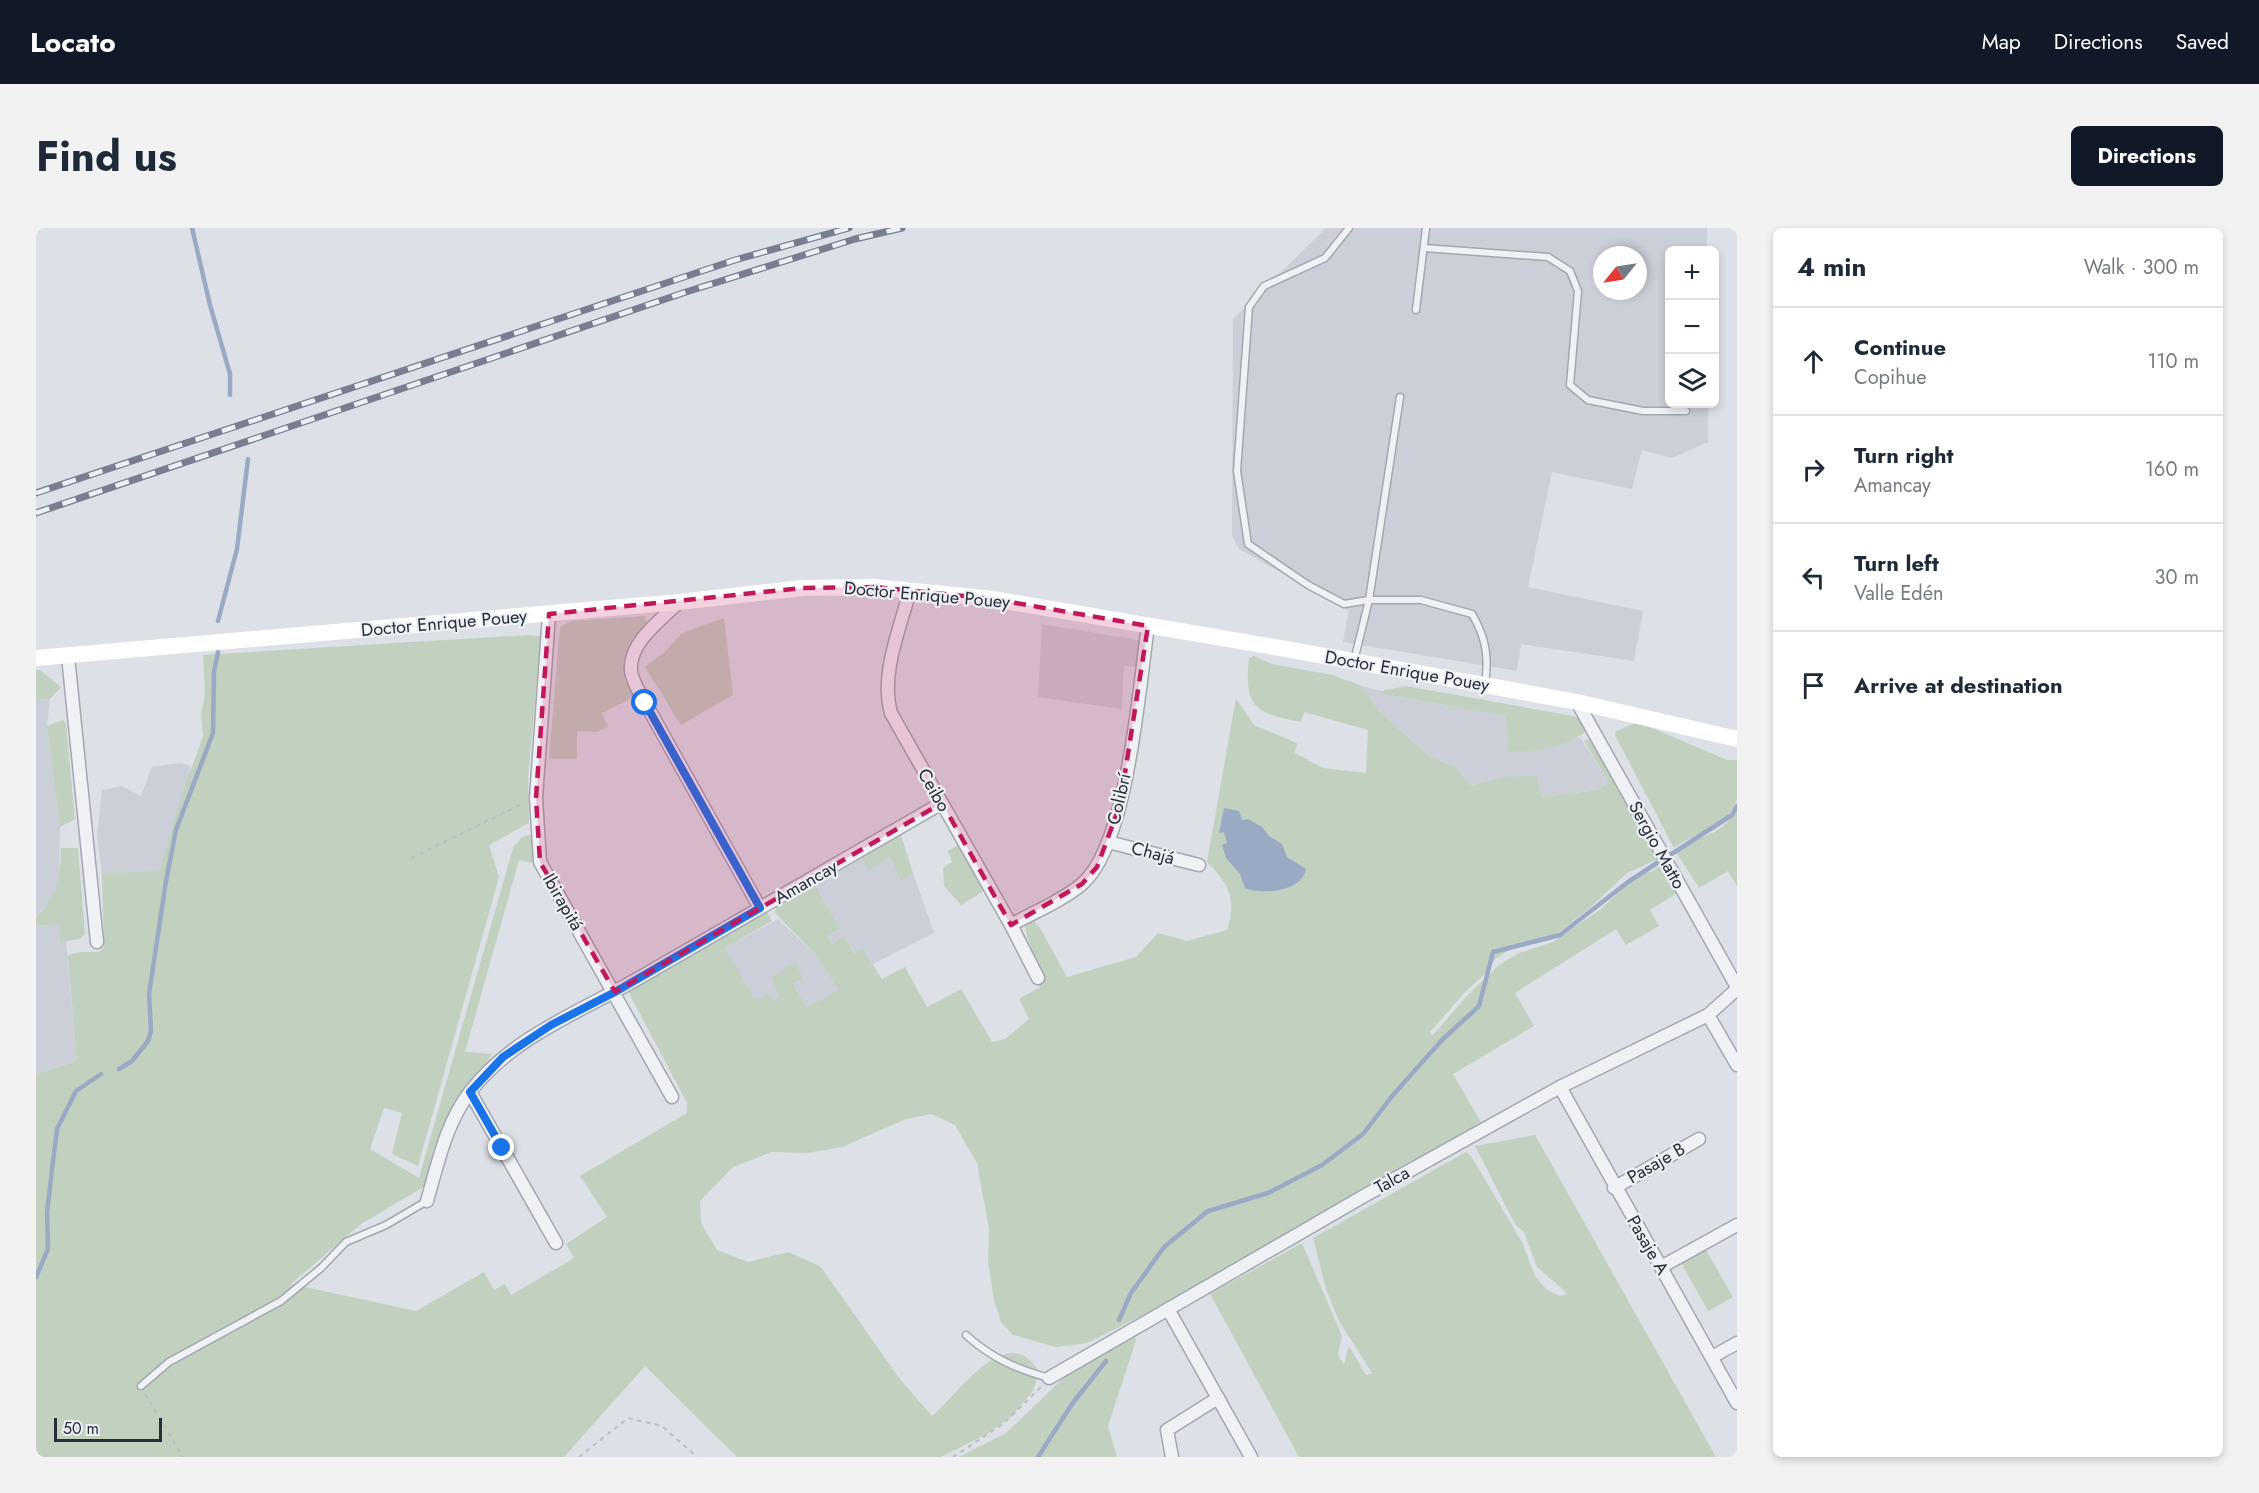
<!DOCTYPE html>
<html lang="en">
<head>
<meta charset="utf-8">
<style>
  :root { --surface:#fff; --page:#f2f2f3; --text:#1f2937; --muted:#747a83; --line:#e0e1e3; --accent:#111827 }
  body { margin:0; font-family:Jost,sans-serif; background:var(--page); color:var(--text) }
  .controls { position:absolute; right:18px; top:18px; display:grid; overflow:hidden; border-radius:9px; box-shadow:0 3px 9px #0003 }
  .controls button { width:54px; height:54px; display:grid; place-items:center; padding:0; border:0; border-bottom:2px solid var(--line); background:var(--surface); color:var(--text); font:30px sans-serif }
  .compass { position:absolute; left:1557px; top:18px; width:54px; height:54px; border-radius:50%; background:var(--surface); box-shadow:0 3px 9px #0003; rotate:240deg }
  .scale { position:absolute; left:18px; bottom:15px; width:108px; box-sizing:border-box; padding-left:6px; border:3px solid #282d3c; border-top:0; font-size:16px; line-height:21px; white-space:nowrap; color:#282d3c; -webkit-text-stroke:4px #edeff4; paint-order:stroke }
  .stop { position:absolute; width:18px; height:18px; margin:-14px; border:4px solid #1a73e8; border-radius:50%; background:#fff }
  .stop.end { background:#1a73e8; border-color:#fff; box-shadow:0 2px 6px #0008 }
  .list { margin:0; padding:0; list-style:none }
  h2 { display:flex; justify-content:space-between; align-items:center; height:78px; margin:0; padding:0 24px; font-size:26px }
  h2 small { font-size:20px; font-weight:400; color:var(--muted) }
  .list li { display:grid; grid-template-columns:39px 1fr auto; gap:18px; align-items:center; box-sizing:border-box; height:108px; padding:0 24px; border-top:2px solid var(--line) }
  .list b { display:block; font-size:22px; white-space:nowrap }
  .list p { margin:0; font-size:20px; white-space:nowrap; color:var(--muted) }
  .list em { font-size:20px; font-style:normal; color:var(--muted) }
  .icon { flex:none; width:33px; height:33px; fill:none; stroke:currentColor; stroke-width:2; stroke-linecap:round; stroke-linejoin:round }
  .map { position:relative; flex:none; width:1701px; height:1229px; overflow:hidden; border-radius:9px }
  header { display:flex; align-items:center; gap:36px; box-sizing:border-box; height:84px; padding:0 30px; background:var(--accent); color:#fff }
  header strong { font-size:28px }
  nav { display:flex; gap:33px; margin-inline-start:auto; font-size:21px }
  .intro { display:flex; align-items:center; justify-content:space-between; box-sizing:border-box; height:144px; padding:0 36px }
  h1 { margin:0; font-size:42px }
  .button { padding:15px 27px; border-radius:9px; background:var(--accent); color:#fff; font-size:21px; font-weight:700 }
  main { display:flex; gap:36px; padding:0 36px }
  aside { flex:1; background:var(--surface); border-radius:9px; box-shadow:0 3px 9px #0003 }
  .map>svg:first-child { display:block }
  .built { fill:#cccfd8; fill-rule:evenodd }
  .green { fill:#c2d0bf }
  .water { fill:#9aaac4 }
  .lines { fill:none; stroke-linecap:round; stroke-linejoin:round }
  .stream { stroke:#9aaac4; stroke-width:4.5 }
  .lane-casing { stroke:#a3a7b0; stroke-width:9 }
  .street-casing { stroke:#a3a7b0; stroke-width:15 }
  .path { stroke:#bcbec5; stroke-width:2; stroke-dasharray:4.5 4.5; stroke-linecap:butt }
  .lane { stroke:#f0f1f5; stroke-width:6 }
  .street { stroke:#f0f1f5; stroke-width:12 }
  .secondary { stroke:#fff; stroke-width:16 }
  .rail-casing { stroke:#787e8f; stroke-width:7 }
  .rail { stroke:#edeff4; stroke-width:4.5; stroke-dasharray:14; stroke-linecap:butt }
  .route { stroke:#1a73e8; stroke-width:8 }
  .marked { fill:#c2185b; fill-opacity:0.2; stroke:#c2185b; stroke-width:4.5; stroke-dasharray:12 8; stroke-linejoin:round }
  .labels { text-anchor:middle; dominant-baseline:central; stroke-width:4.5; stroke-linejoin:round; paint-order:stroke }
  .street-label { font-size:18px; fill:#282d3c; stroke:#edeff4 }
</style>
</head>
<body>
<header>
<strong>Locato</strong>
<nav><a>Map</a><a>Directions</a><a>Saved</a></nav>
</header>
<div class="intro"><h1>Find us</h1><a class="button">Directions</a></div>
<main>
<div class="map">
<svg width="1701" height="1229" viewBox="0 0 1701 1229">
  <rect width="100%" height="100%" fill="#dde0e6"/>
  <!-- built -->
  <g class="built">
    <path d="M 1290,0 L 1671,0 L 1671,22 L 1634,22 L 1634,176 L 1672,176 L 1672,214 L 1636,230 L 1606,222 L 1596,261 L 1516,244 L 1492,359 L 1607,383 L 1598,433 L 1485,416 L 1481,443 L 1307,414 L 1313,383 L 1203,321 L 1196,307 L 1197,91 ZM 1566,27 L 1602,27 L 1602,63 L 1566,63 Z"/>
    <polygon points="1006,396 1108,413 1103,439 1088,438 1086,481 1002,469"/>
    <polygon points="1326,458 1345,463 1347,466 1469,488 1473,523 1512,520 1544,509 1573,554 1561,562 1505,569 1467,549 1434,558 1421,540 1393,528 1343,483"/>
    <polygon points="14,471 11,498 24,599 23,655 18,669 0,689 0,472"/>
    <polygon points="145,535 154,538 153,550 142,578 124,642 66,646 61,608 66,562 86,558 105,568 116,539"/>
    <polygon points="825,627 854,628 865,652 877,645 898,705 837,736 827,722 819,725 808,709 796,716 791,708 804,701 778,655"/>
    <polygon points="742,691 780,727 804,762 771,779 757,756 767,750 758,734 743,769 736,773 733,766 719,773 689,720"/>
    <polygon points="23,696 25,714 30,713 41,833 0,846 0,698"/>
  </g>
  <!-- green -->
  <g class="green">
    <path d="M 609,388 L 611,397 C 587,420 586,439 600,468 L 566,485 L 572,499 L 561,504 L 541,503 L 541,531 L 513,531 L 524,399 L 535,393 Z"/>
    <polygon points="688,390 697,467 645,497 609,439 631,422 646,405"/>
    <path d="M 492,407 L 505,408 L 492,549 L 493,595 L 453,617 L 463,649 L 382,938 L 356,926 L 366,885 L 348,880 L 334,921 L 383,950 L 477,620 L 486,609 L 500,605 L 510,638 L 483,632 L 429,824 L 456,826 L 408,899 L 391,957 L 325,996 L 255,1056 L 380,1083 L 448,1044 L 458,1062 L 469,1056 L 475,1067 L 538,1030 L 530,1016 L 571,989 L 544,948 L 651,885 L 651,875 L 593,765 L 597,758 L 730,682 L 736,693 L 689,720 L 719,772 L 732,765 L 736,772 L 743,769 L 736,749 L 759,734 L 767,750 L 757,756 L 771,779 L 803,762 L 780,727 L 739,685 L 741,676 L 778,655 L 804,701 L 791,708 L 796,716 L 808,708 L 818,725 L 827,721 L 846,751 L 869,739 L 891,779 L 925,761 L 956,814 L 969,811 L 993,791 L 983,771 L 1004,759 C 1008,734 987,715 989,690 L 995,690 L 1004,700 L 1031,749 L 1100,729 L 1122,705 L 1151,713 L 1191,702 C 1201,671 1193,656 1171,634 L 1200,470 L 1218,497 L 1261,515 L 1259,525 L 1287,540 L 1330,545 L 1332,502 L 1268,484 L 1265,494 C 1218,485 1208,479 1213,430 L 1218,428 L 1236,436 L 1296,447 L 1326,458 L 1343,483 L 1393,528 L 1421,540 L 1434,558 L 1467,549 L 1501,548 L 1505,569 L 1561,562 L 1573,554 L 1548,513 L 1560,508 L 1626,629 L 1591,645 L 1556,678 L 1522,705 L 1479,719 L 1460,730 L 1448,747 L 1429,764 L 1394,804 L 1396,808 L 1431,768 L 1463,737 L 1483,725 L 1517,714 L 1565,681 L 1601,647 L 1617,643 L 1630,632 L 1646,662 L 1614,682 L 1623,698 L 1590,717 L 1580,701 L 1479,765 L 1498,798 L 1417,846 L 1446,896 L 1123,1079 L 1051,1115 L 1020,1119 L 977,1107 L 965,1094 L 958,1072 L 952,1034 L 953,1001 L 941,935 L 919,897 L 896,886 L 870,891 L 806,919 L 771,925 L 736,924 L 697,939 L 664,973 L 665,995 L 681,1022 L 712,1034 L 753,1024 L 785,1039 L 863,1150 L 896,1188 C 923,1166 972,1090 1003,1144 L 997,1163 L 975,1189 L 951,1206 L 905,1229 L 701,1229 L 609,1138 L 528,1229 L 0,1229 L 0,846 L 41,833 L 32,730 L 29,728 L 44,724 L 63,724 L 68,719 L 66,646 L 124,642 L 142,578 L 167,508 L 165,486 L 169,466 L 167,427 Z"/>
    <polygon points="4,442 25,459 14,471 0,472 0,442"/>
    <path d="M 1370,458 L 1543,489 L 1552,501 C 1532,520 1500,524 1473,523 L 1469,488 L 1347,466 L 1345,463 Z"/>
    <polygon points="27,492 30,496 39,591 24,599 11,498"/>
    <path d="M 1598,496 L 1607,496 L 1691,532 L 1701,532 C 1701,544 1701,560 1701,571 C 1693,600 1658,605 1638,620 L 1579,507 L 1580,503 Z"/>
    <path d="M 1701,581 L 1701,658 L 1692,643 L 1663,660 L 1640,624 C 1663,604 1683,612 1701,581 Z"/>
    <polygon points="864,604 877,645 865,653 854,628 833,642 825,627"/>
    <polygon points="932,611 956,658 925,677 908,658 907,640 916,634 912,623"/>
    <path d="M 25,620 L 42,620 L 49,706 L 44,711 L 24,714 L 23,696 L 0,698 L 0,689 C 22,669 24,649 25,620 Z"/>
    <polygon points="1499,907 1680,1229 1263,1229 1174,1066 1266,1015 1306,1108 1302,1127 1308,1136 1313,1118 1330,1147 1336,1145 1303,1093 1290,1061 1277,1010 1430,924 1435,928 1487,1016 1499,1048 1510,1061 1524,1068 1531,1065 1501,1039 1488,1004 1479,996 1439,918"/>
    <polygon points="1667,1017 1697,1069 1672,1083 1643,1031"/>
    <polygon points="1097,1105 1100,1112 1072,1198 1081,1229 923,1229 970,1205 1044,1134"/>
  </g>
  <!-- water -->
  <path class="water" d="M 1188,580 L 1203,583 L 1206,592 L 1212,591 L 1226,599 L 1233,608 L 1246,616 L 1251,629 L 1270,641 C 1266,664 1226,667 1209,660 L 1204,646 L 1190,630 L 1186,617 L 1191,615 L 1188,604 L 1183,605 Z"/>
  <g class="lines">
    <!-- stream -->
    <g class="stream">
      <polyline points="156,0 174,77 194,146 194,167"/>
      <polyline points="182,393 201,321 212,231"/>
      <polyline points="1634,627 1696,587 1701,578"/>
      <polyline points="83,841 96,833 112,813 115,803 113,766 130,653 140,602 177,505 178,444 182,424"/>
      <polyline points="0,1049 12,1021 11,984 21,901 40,863 65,846"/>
      <polyline points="1083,1092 1095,1065 1128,1019 1172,983 1232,965 1286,937 1327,906 1357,867 1406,812 1443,778 1457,724 1524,707 1592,654 1624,633"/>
      <polyline points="1002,1229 1036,1176 1070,1133"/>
    </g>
    <!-- lane casing -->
    <g class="lane-casing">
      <g id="lane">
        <path d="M 1313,0 L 1289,30 L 1228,58 L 1213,79 L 1201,243 L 1212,316 L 1272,357 L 1308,376 L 1333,372 L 1385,372 L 1436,386 C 1450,410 1453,428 1449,456"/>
        <polyline points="1388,20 1512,29 1534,43 1542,63 1534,157 1552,172 1607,183 1650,183"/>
        <polyline points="1380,82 1390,0"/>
        <polyline points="1318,433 1333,372 1364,169"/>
        <path d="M 930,1107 C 955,1130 981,1141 1013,1150"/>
        <polyline points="105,1158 133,1134 245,1073 285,1040 310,1014 350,997 391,973"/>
      </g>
    </g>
    <!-- street casing -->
    <g class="street-casing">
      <g id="street">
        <path d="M 874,362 C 864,401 844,446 855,485 L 975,697 L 1002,750"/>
        <path d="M 643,374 C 626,391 593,414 595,442 C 595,448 599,455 601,460 L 724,680"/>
        <polyline points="513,386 500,570 504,634 636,869"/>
        <polyline points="32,428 61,714"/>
        <polyline points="1541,474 1701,759"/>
        <polyline points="1072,614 1163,637"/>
        <path d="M 975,697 C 998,684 1026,673 1046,656 C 1092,617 1103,459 1112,398"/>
        <polyline points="1672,787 1701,837"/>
        <polyline points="1524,859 1701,1175"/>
        <polyline points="434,864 520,1015"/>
        <polyline points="1578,960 1663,911"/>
        <path d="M 391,973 C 402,935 410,895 434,864 C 476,809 544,784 603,750 C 704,692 805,634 906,575"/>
        <polyline points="1625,1039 1701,997"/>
        <polyline points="1132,1081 1215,1229"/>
        <polyline points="1676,1129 1701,1115"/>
        <polyline points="1013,1150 1328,968 1524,859 1672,787 1701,761"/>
        <polyline points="1136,1229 1131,1202 1182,1170"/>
      </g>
    </g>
    <!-- path -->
    <g class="path">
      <polyline points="375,630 486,576"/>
      <polyline points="109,1166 147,1229"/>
      <polyline points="543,1229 592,1190 626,1198 661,1229"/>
      <polyline points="917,1229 967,1196 1005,1159"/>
    </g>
    <!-- lane -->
    <use href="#lane" class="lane"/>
    <!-- street -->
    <use href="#street" class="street"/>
    <!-- secondary -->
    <polyline class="secondary" points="0,430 643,374 767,360 839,359 957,371 1250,421 1541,474 1701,511"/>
    <!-- rail casing -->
    <g class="rail-casing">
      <g id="rail">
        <polyline points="0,265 699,32 813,0"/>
        <polyline points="0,285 650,64 819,11 866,0"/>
      </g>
    </g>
    <!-- rail -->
    <use href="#rail" class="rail"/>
  </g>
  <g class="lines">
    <!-- route -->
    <polyline class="route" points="466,920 434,864 467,829 515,797 579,764 724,680 609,475"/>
  </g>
  <!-- marked area -->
  <path class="marked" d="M 839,359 L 957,371 L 1112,398 L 1084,577 L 1061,639 L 1046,656 L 975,697 L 906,575 L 579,764 L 504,634 L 500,570 L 513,386 L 767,360 Z"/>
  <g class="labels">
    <!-- street labels -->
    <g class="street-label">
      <text transform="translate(891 367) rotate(5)">Doctor Enrique Pouey</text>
      <text transform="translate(408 395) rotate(-5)">Doctor Enrique Pouey</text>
      <text transform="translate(1371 443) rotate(10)">Doctor Enrique Pouey</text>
      <text transform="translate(898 562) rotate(60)">Ceibo</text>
      <text transform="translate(1083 571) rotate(-77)">Colibrí</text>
      <text transform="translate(1621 617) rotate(61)">Sergio Matto</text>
      <text transform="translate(1117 625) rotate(15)">Chajá</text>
      <text transform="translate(770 654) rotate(-30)">Amancay</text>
      <text transform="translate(527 674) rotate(60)">Ibirapitá</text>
      <text transform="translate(1620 935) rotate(-30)">Pasaje B</text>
      <text transform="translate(1356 952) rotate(-29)">Talca</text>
      <text transform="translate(1612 1017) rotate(60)">Pasaje A</text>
    </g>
  </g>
</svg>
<div class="controls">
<button>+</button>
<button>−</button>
<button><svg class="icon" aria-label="layers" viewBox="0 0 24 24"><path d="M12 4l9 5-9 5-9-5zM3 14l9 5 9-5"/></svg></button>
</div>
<svg class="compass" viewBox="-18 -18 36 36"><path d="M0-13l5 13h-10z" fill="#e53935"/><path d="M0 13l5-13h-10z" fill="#747a83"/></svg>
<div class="scale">50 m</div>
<div class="stop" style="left:609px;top:475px"></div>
<div class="stop end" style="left:466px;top:920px"></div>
</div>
<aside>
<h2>4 min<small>Walk · 300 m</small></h2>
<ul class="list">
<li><svg class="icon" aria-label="ahead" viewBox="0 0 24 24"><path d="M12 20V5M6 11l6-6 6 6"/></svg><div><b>Continue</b><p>Copihue</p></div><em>110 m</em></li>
<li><svg class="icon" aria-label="right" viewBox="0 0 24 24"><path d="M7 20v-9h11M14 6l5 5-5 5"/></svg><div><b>Turn right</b><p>Amancay</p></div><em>160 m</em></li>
<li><svg class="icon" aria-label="left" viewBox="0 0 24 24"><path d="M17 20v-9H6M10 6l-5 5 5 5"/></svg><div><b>Turn left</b><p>Valle Edén</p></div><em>30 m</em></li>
<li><svg class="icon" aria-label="arrive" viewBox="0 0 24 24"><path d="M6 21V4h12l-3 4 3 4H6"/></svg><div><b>Arrive at destination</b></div></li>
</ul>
</aside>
</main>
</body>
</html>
